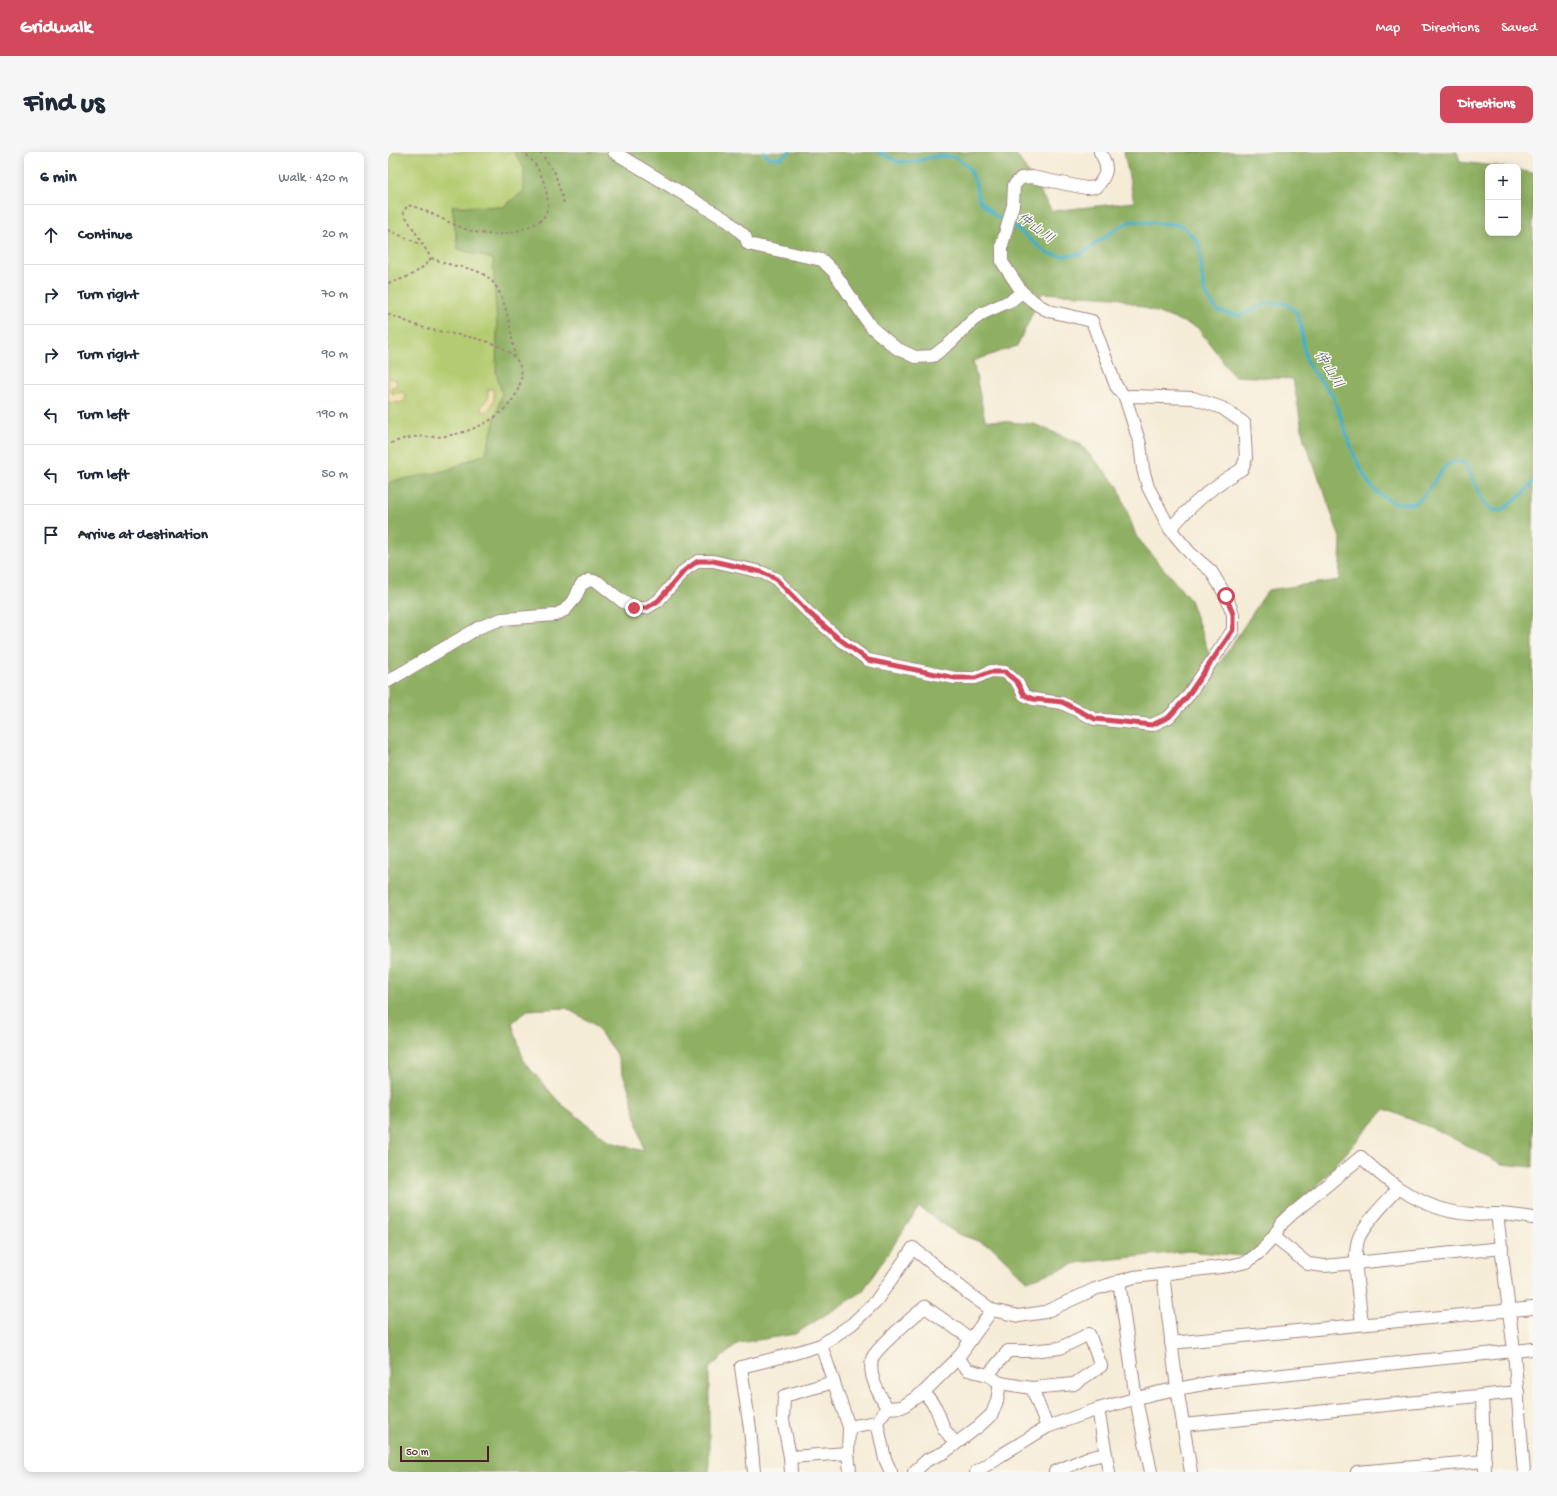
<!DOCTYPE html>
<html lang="en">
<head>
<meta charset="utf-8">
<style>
  :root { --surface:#fff; --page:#f6f6f7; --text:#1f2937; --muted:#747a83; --line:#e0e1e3; --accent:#d1495b }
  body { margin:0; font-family:"Gochi Hand","Klee One",sans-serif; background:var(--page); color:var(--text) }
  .controls { position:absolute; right:12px; top:12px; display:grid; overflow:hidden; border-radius:8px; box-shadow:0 2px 10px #0003 }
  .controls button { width:36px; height:36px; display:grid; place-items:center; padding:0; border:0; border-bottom:1px solid var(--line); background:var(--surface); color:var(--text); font:20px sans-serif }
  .scale { position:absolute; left:12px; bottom:10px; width:89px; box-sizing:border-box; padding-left:4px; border:2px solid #4a1f2b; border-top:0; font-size:11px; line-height:14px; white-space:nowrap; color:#4a1f2b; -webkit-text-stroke:3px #fbf7ec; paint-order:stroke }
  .stop { position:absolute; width:12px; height:12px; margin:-9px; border:3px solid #d1495b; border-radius:50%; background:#fff }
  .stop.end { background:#d1495b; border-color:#fff; box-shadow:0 1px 4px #0008 }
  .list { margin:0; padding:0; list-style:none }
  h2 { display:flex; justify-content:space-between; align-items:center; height:52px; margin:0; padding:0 16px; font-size:17px }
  h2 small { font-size:13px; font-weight:400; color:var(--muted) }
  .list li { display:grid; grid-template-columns:26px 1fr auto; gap:12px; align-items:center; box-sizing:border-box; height:60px; padding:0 16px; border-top:1px solid var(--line) }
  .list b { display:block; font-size:15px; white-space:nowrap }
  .list em { font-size:13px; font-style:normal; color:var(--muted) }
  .icon { flex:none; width:22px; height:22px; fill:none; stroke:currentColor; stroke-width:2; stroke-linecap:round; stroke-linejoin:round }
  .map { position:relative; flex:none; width:1145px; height:1320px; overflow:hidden; border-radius:8px }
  header { display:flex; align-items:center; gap:24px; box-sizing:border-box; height:56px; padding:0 20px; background:var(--accent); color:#fff }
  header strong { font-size:19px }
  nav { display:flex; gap:22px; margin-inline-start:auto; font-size:14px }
  .intro { display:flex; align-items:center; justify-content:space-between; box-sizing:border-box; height:96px; padding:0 24px }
  h1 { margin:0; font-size:28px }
  .button { padding:10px 18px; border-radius:8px; background:var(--accent); color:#fff; font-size:14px; font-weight:700 }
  main { display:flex; gap:24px; padding:0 24px }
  aside { flex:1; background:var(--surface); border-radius:8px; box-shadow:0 2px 10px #0003 }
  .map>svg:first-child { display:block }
  .green { fill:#b4cc71; stroke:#7f764e }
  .forest { fill:#8fb063; stroke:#6c6847; fill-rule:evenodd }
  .sand { fill:#eeda9e; stroke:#9c7c64 }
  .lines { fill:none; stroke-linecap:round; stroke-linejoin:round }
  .stream { stroke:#45afc4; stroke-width:3.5 }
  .minor-casing { stroke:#a08681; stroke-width:14 }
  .path { stroke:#a08681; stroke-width:2; stroke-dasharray:3 3; stroke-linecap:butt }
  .minor { stroke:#fff; stroke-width:12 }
  .route { stroke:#d1495b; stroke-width:5 }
  .labels { text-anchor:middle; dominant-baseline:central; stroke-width:3; stroke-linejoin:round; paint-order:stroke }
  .water-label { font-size:14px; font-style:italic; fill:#485968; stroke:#fbf7ec }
</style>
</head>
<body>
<header>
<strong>Gridwalk</strong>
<nav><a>Map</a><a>Directions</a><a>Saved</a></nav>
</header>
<div class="intro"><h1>Find us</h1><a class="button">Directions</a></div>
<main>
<aside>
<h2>6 min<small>Walk · 420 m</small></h2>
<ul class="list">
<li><svg class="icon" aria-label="ahead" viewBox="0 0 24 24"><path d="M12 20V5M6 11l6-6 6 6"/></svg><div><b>Continue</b></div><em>20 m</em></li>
<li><svg class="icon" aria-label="right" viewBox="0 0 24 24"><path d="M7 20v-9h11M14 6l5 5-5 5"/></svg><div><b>Turn right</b></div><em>70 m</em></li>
<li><svg class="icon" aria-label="right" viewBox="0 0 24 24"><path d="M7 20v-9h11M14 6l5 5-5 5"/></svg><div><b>Turn right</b></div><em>90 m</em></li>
<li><svg class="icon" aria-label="left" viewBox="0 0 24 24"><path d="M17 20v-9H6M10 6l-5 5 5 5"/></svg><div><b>Turn left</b></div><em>190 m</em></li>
<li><svg class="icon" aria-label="left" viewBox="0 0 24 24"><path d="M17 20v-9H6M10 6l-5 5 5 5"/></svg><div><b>Turn left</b></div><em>50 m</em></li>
<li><svg class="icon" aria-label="arrive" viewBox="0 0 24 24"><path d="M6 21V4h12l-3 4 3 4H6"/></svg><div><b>Arrive at destination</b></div></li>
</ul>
</aside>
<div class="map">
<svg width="1145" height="1320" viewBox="0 0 1145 1320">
  <rect width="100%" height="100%" fill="#fbf7ec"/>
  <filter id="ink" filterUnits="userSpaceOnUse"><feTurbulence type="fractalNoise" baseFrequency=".025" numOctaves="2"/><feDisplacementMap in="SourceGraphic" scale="8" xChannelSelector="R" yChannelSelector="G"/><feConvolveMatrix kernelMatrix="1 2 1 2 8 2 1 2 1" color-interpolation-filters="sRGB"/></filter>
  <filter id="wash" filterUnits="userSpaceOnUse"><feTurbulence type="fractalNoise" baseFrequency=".012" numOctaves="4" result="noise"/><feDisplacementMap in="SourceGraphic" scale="16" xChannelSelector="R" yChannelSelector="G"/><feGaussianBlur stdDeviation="0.9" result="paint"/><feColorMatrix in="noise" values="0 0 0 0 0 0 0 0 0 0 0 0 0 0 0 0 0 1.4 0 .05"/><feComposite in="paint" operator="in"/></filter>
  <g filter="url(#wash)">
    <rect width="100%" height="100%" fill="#f5ecd7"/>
    <!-- green -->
    <polygon class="green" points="0,0 205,0 175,220 0,410"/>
    <!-- forest -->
    <path class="forest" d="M 126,0 L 627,0 L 664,59 L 746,50 L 736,0 L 1069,0 L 1072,10 L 1116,15 L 1100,15 L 1100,81 L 1130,81 L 1130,18 L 1145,21 L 1145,1015 L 1114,1012 L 1051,979 L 997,957 L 866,1105 L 801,1099 L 689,1111 L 639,1129 L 603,1094 L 568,1081 L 531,1055 L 474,1140 L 407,1182 L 351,1191 L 321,1216 L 321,1320 L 0,1320 L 0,333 L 4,329 L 57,319 L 98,301 L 114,241 L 108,220 L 109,177 L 105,107 L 70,97 L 64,54 L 115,55 L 136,39 L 136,16 ZM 654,141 L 727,145 L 809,175 L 846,224 L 905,227 L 916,288 L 936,339 L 953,389 L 951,428 L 880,438 L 827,518 L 802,448 L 748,384 L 730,334 L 691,291 L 646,272 L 597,268 L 585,209 L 629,194 ZM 178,856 L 207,873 L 228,902 L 242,941 L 256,999 L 222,990 L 172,951 L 136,910 L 124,871 L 139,858 Z"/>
    <!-- sand -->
    <g class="sand">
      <polygon points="2,226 8,228 9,231 8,234 4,235 2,239 5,242 14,240 18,243 18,246 13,251 0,250 0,227"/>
      <path d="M 102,237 L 105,237 C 108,244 105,255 98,260 L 94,259 L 93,255 L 100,246 L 100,238 Z"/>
    </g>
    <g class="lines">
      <!-- stream -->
      <g class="stream">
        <polyline points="376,0 381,6 393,6 401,0"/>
        <path d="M 491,0 L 510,10 L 526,10 L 547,4 L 568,5 L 581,16 L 587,29 L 591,48 L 606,63 L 627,75 L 655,98 L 662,102 L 675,104 L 693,102 L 725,79 L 743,69 L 786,72 L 795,74 L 809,89 L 812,97 L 815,133 L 820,146 L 830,159 L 851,164 L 880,151 L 897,151 L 908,160 L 913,173 L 916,199 L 921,214 L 945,244 L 967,306 L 980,330 L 991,342 L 1006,351 L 1026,352 C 1031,348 1036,344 1040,339 C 1050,327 1058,300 1078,312 L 1095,349 L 1102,357 L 1113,359 L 1136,341 L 1145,330"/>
      </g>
    </g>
  </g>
  <g filter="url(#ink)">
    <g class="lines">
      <!-- minor casing -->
      <g class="minor-casing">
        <g id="minor">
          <polyline points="226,0 340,69 357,84 360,92 434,108 446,120 483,175 508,196 527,205 545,204 562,191 585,168 595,161 624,148 634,140"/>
          <path d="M 737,245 L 744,244 L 805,246 L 834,256 L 856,271 L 858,306 L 854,317 C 827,332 802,354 782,377"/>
          <path d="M 0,529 L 92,475 L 114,467 L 167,463 L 177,458 L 187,446 L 193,433 L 201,428 L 210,430 L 234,449 L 246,456 L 258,456 L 270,449 L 297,418 L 310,409 L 325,409 L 373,420 L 388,427 L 420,460 L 450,486 L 480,508 L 567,526 L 587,526 L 603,519 L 617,520 L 629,530 L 636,543 L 645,547 L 674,551 L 707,567 L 764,573 L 781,565 L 799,545 L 845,478 L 845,462 L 838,444 L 823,419 L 802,401 L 782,377 L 760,335 L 755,317 L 752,292 L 737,245 L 728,234 L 704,169 L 661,159 L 650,153 L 634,140 L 614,110 L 614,93 L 625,53 L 626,33 L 633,26 L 644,25 L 698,36 L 709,35 C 720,21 721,15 712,0"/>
          <polyline points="1109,1062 1126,1199 1136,1320"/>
          <polyline points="886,1085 920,1112 937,1114 1114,1096"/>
          <polyline points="775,1122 789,1236 803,1320"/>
          <polyline points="731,1129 748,1247 763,1320"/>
          <path d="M 974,1172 C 972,1149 964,1110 970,1088 C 974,1074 999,1049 1010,1037"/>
          <polyline points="783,1191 1145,1156"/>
          <polyline points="433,1193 461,1275 460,1301 462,1320"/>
          <polyline points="569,1207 580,1218 600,1223 612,1231 644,1236 686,1232 713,1214 701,1182 672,1196 643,1199 620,1199 600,1223"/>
          <polyline points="644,1236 659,1275"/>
          <polyline points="536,1240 548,1256 556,1277 567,1291"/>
          <polyline points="1094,1244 1097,1320"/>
          <path d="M 499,1256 C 491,1242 480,1224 484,1207 C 487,1197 527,1163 537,1155 L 583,1187"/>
          <polyline points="710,1257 721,1320"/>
          <polyline points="489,1270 497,1307 503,1320"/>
          <polyline points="795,1273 1130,1240"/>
          <polyline points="461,1275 489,1270 499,1256 514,1255 536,1240 569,1207 604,1158"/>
          <polyline points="402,1305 460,1301"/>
          <path d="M 366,1320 L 362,1277 L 353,1215 L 397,1204 L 433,1193 L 464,1172 L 488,1149 L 525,1096 L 580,1141 L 604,1158 L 631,1164 L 657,1160 L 707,1137 L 746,1125 L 841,1114 L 859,1110 L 873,1099 L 886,1085 L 894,1071 L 905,1061 L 973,1005 C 1004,1035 1040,1060 1083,1062 C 1092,1063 1100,1062 1108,1062 C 1120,1062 1133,1064 1145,1066"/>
          <polyline points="403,1320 402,1305 395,1268 396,1244 446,1230"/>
          <polyline points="526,1320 539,1308 557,1300 591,1274 604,1262 609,1249 612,1231"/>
          <polyline points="588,1320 615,1302 659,1275 710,1257 768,1241 826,1230 1145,1197"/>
          <polyline points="667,1320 699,1306 718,1302"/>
          <polyline points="969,1320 1097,1309"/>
        </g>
      </g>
      <!-- path -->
      <g class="path">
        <polyline points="152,0 167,21 176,51"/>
        <polyline points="0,78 34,93"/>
        <path d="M 43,106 C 49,108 54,111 60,112 C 71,115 83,116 93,121 C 119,133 122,179 127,204"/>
        <path d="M 0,131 C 17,127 32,121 43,106 L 15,60 L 20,53 C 45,59 67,77 93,81 C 106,84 117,82 129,79 C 137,76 147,73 154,67 C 167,55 155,23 146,11 C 143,7 139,4 136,0"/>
        <path d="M 0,162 C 13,167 26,173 40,177 C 65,183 93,184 116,197 C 127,203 135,213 133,226 C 129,260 88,280 57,284 C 45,286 32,283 20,286 C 13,287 7,290 0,292"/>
      </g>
      <!-- minor -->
      <use href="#minor" class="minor"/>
    </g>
  </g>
  <g class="lines" filter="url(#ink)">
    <!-- route -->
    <polyline class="route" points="246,456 258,456 270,449 297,418 310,409 325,409 373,420 388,427 420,460 450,486 480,508 567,526 587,526 603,520 617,520 629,530 636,543 645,547 674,550 707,567 764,573 781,565 799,545 845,478 845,462 838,444"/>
  </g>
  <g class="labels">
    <!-- water labels -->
    <g class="water-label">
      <text transform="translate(647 77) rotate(36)">仲山川</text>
      <text transform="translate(940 218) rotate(58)">仲山川</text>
    </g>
  </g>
</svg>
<div class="controls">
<button>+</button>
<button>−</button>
</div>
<div class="scale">50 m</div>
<div class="stop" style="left:838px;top:444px"></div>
<div class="stop end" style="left:246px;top:456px"></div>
</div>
</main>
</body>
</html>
